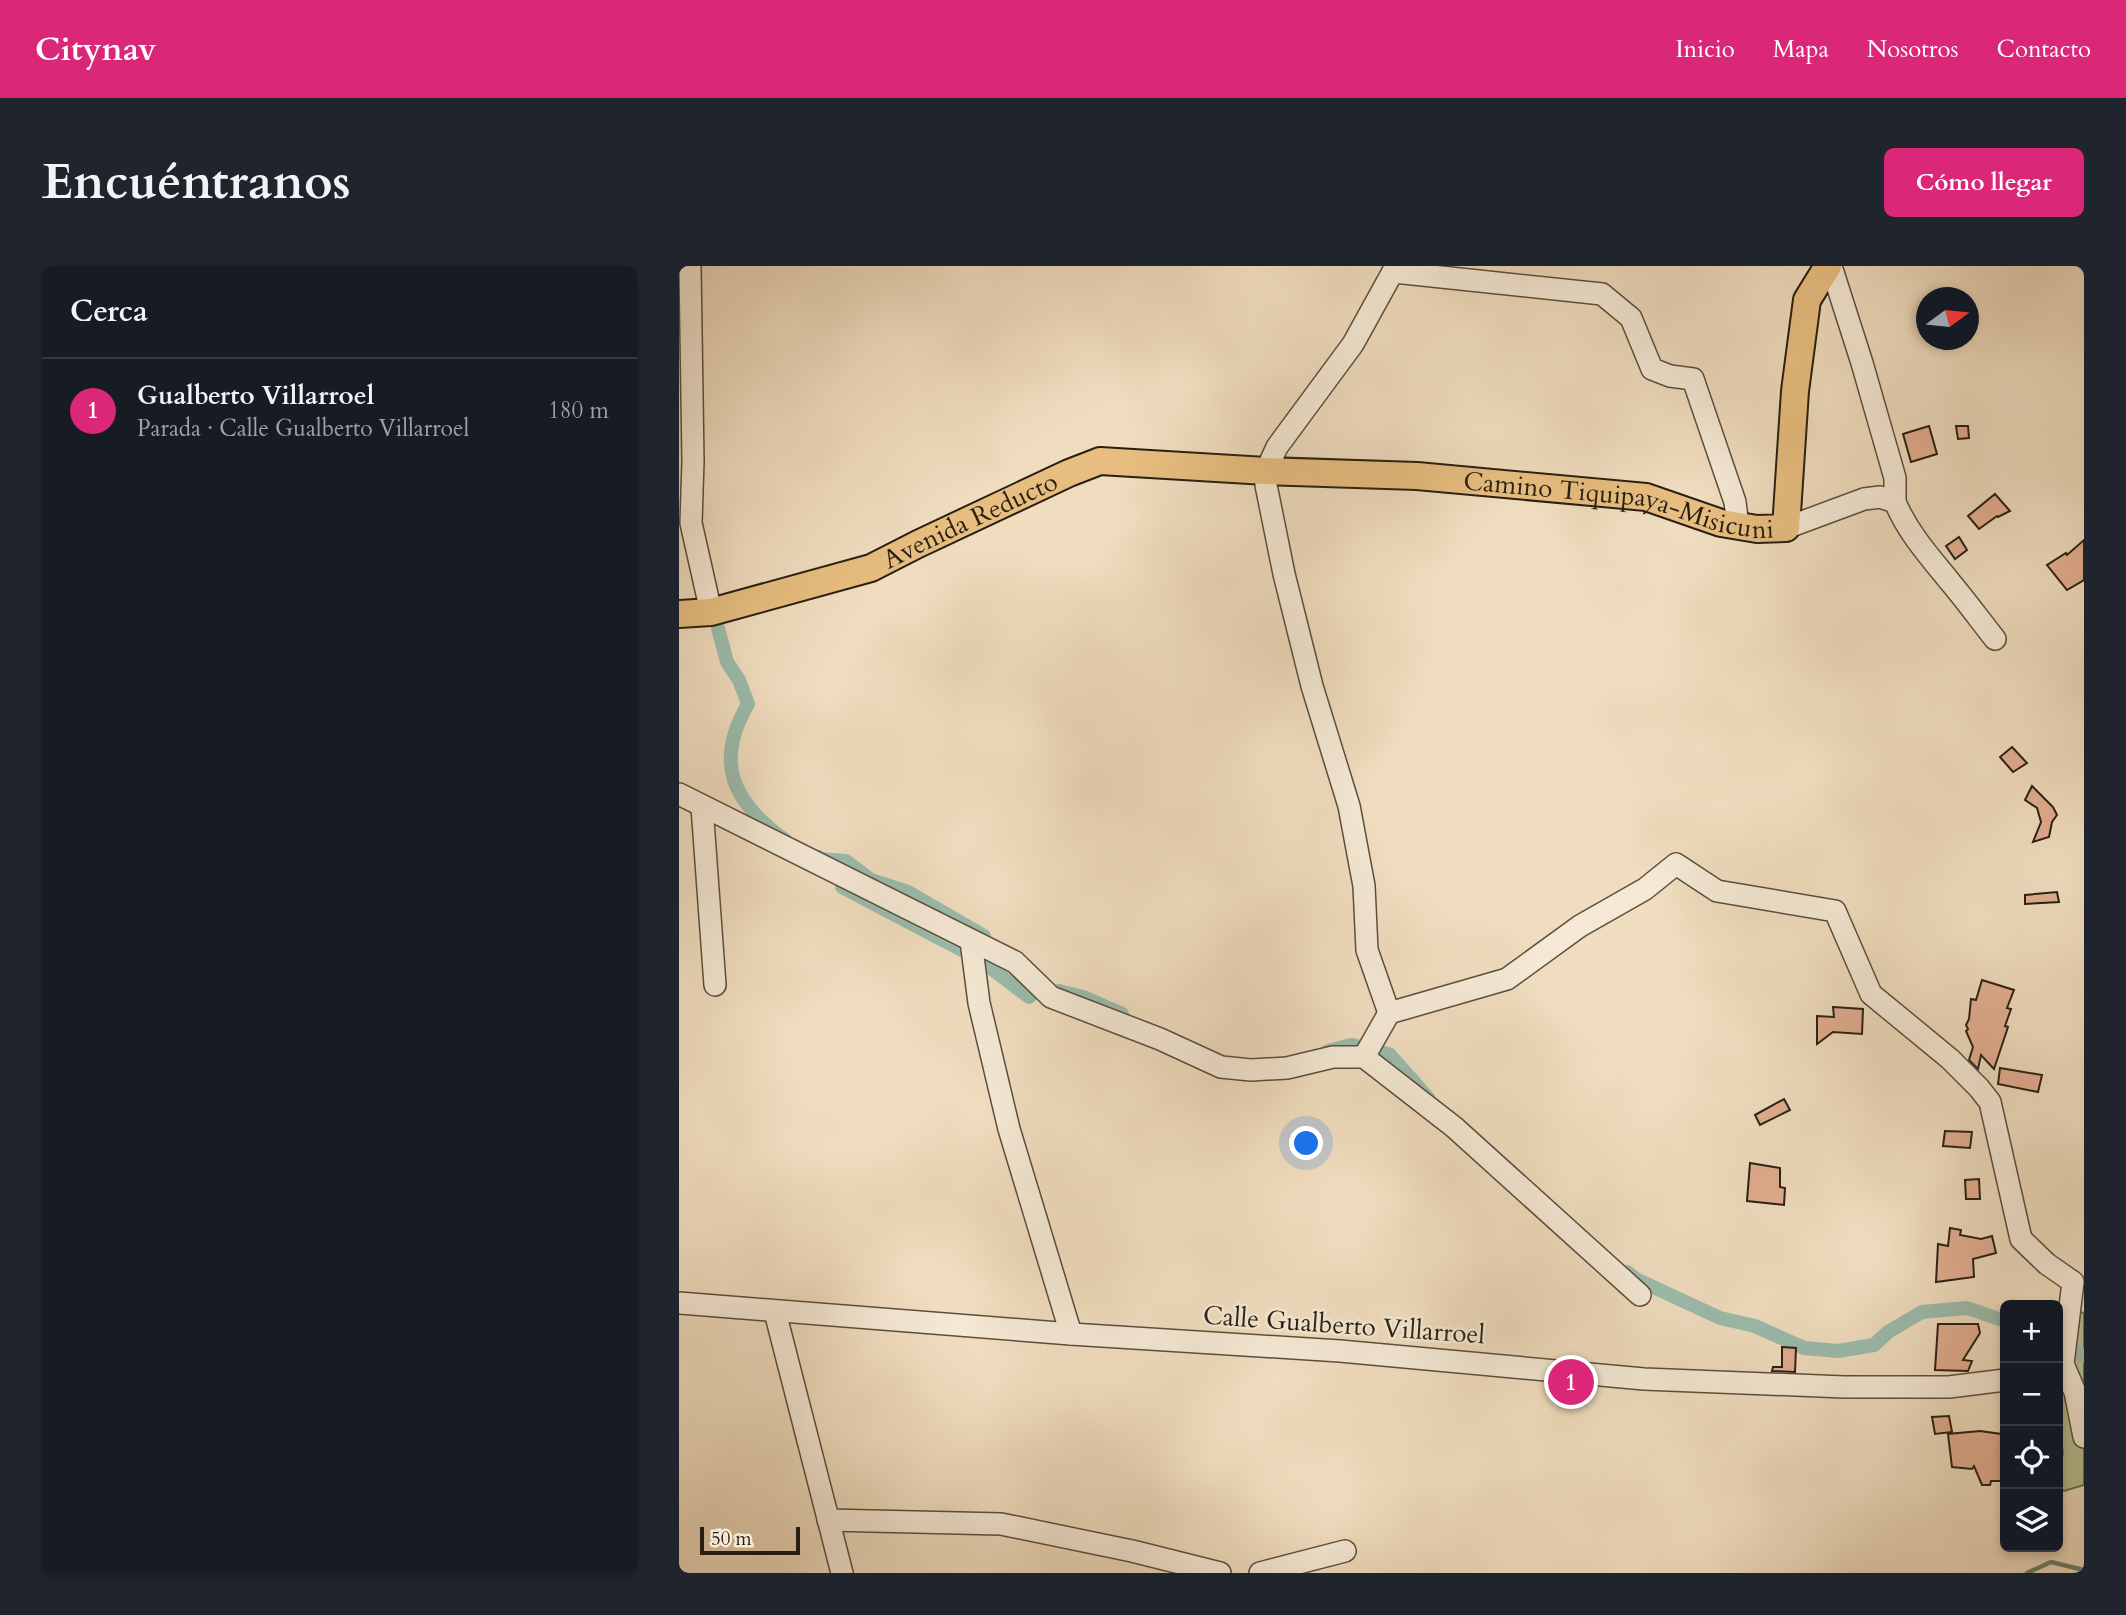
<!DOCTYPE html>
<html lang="es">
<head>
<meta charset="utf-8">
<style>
  :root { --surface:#171b24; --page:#20242c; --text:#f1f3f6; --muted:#9ea1a6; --line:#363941; --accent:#db2777 }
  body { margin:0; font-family:Cardo,serif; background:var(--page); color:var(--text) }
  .controls { position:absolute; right:21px; bottom:21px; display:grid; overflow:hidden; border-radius:10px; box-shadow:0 4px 10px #0003 }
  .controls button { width:63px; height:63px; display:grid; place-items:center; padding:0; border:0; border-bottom:2px solid var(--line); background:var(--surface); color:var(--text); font:35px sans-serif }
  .compass { position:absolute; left:1237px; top:21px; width:63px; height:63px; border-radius:50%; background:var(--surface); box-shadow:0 4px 10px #0003; rotate:75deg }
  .scale { position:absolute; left:21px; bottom:18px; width:100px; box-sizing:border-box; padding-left:7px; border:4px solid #281f12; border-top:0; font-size:19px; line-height:24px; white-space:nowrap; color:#281f12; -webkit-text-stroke:5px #f5e9d5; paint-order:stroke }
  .you { position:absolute; left:628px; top:878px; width:24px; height:24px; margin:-18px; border:5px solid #fff; border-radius:50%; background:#1a73e8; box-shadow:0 0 0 10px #1a73e833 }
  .badge { display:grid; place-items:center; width:46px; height:46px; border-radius:50%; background:var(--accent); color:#fff; font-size:23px; font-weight:700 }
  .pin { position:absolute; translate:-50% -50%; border:4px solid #fff; box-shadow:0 2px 7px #0006 }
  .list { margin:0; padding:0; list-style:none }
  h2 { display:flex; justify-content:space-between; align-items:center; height:91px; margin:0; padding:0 28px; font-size:30px }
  h2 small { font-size:23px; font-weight:400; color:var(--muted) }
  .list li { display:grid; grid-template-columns:46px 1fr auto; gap:21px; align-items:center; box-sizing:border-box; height:105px; padding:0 28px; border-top:2px solid var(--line) }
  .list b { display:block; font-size:26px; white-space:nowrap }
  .list p { margin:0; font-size:23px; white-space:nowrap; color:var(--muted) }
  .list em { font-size:23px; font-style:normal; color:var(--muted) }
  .icon { flex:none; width:38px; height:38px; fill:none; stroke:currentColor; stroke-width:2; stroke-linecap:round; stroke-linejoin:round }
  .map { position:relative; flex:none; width:1405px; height:1307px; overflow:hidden; border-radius:10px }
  header { display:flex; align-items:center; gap:42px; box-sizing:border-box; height:98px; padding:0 35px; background:var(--accent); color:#fff }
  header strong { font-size:33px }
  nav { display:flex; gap:38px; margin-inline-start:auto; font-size:24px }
  .intro { display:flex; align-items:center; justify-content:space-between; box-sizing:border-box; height:168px; padding:0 42px }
  h1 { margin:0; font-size:49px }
  .button { padding:18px 32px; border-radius:10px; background:var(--accent); color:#fff; font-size:24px; font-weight:700 }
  main { display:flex; gap:42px; padding:0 42px }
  aside { flex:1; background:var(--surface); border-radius:10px; box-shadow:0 4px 10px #0003 }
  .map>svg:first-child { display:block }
  .green { fill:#b7c294; stroke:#707053; stroke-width:2 }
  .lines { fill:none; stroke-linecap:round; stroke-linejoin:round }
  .stream { stroke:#6d7d6f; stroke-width:4.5 }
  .canal { stroke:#9bbcad; stroke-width:14 }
  .building { fill:#e3ae91; stroke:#281f12; stroke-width:2 }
  .minor-casing { stroke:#5a4e3d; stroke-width:24 }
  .major-casing { stroke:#281f12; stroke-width:30 }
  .minor { stroke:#f5e9d5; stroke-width:21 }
  .major { stroke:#e8be80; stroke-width:26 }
  .labels { text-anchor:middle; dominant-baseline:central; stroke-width:5; stroke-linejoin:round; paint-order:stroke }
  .street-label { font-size:26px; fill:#281f12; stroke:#f5e9d5 }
</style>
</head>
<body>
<header>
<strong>Citynav</strong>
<nav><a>Inicio</a><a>Mapa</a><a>Nosotros</a><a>Contacto</a></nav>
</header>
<div class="intro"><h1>Encuéntranos</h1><a class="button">Cómo llegar</a></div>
<main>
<aside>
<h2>Cerca<small></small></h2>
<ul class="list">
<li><span class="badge">1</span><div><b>Gualberto Villarroel</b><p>Parada · Calle Gualberto Villarroel</p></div><em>180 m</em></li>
</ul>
</aside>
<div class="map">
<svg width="1405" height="1307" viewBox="0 0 1405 1307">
  <rect width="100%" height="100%" fill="#f0ddbf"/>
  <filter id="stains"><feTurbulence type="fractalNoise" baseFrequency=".00286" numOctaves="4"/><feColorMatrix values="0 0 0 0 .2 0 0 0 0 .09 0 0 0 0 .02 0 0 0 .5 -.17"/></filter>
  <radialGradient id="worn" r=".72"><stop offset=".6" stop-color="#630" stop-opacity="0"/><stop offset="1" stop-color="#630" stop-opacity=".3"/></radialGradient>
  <!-- green -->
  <polygon class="green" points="1379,1041 1405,1047 1405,1219 1385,1225 1379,1221 1379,1198 1384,1188 1381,1164 1379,1158"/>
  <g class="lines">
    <!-- stream -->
    <polyline class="stream" points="1348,1307 1372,1296 1405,1304"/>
    <!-- canal -->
    <g class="canal">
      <path d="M 39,362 L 48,396 L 60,414 L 69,438 C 35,496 53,536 106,574"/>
      <polyline points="139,591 142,593 167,595 192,614 229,626 305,670"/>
      <polyline points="163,621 283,684"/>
      <polyline points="296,690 350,731 353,728"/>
      <polyline points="380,725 404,731 443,748"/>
      <polyline points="649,785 672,779 678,780"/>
      <polyline points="700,786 710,788 749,832"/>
      <polyline points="948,1006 957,1013 1041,1052 1076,1060 1125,1082 1159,1085 1195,1079 1209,1066 1243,1046 1288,1042 1326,1055"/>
      <polyline points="1394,1085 1405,1090"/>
    </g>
  </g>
  <!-- building -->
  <g class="building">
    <polygon points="1250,160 1258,188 1232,196 1224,168"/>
    <polygon points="1277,160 1289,160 1290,172 1279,173"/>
    <polygon points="1316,228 1331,245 1319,251 1318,250 1300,263 1289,250"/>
    <polygon points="1280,271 1288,284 1276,293 1267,280"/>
    <polygon points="1405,274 1405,314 1388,324 1368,299 1387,287 1388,289"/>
    <polygon points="1333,481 1348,497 1334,506 1321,491"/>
    <polygon points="1353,520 1374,541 1378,549 1373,556 1370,571 1354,576 1362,556 1358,542 1346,534"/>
    <polygon points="1378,626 1380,636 1346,638 1346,629"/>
    <polygon points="1303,714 1335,724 1328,742 1332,743 1326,760 1329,761 1315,803 1302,789 1299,803 1290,794 1294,781 1287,765 1289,763 1287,759 1290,753 1292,733 1297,734"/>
    <polygon points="1154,741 1184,743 1183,768 1154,766 1138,778 1138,750 1155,751"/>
    <polygon points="1321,802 1363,809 1359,826 1319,818"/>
    <polygon points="1105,833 1111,844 1081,859 1076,849"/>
    <polygon points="1266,865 1293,866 1291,882 1264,880"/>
    <polygon points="1071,897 1101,902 1101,921 1106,922 1105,939 1068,935"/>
    <polygon points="1300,913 1301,933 1287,933 1286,914"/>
    <polygon points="1271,962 1282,964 1281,969 1302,973 1313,970 1317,987 1294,993 1295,1011 1257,1016 1259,978 1269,980"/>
    <polygon points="1259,1058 1299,1058 1301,1067 1284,1094 1293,1095 1289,1105 1256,1104"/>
    <polygon points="1103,1081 1117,1082 1116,1106 1093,1105 1094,1101 1103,1101"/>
    <polygon points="1270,1150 1273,1166 1256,1168 1253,1151"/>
    <polygon points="1301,1165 1322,1168 1326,1215 1312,1215 1311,1219 1303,1219 1295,1200 1293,1203 1273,1201 1269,1168"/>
  </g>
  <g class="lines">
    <!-- minor casing -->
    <g class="minor-casing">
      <g id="minor">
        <polyline points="11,0 14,195 12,257 32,346"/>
        <polyline points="1152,0 1183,97 1216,212 1216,236"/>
        <polyline points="715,6 923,28 952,52 973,103 991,110 1014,113 1056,236 1059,260"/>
        <path d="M 1107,262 L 1185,233 L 1201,231 L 1216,236 C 1229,267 1251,291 1272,317 C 1287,335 1301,354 1316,373"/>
        <polyline points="0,528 336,696 372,731 481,773 542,801 572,804 608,802 654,791 685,791 775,861 961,1029"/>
        <polyline points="23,541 36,719"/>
        <polyline points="292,675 300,737 330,863 392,1068"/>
        <polyline points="710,747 688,684 685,620 670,540 633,420 605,308 587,219 587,205 598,181 674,78 717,0"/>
        <polyline points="685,791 710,747 828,713 901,660 966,623 997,598 1038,625 1156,645 1192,728 1271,793 1300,822 1311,836 1342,973 1368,998 1394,1016 1384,1098 1396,1126 1405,1171"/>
        <polyline points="0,1037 392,1068 661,1085 965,1113 1165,1121 1270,1121 1326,1114"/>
        <polyline points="96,1046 163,1307"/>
        <polyline points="149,1254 322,1258 453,1285 541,1307"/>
        <polyline points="581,1307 666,1285"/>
      </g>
    </g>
    <!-- major casing -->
    <g class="major-casing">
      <g id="major">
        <path id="s1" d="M 0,348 L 32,346 L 192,302 L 239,278 L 390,207 L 421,195 L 587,205 L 738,210 L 967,231 L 1042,257 L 1078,263 L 1107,262 L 1116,125 L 1128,34 L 1149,0"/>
      </g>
    </g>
    <!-- minor -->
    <use href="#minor" class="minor"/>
    <!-- major -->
    <use href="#major" class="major"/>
  </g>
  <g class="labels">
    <!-- street labels -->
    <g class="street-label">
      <text stroke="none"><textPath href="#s1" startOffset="973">Camino Tiquipaya-Misicuni</textPath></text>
      <text stroke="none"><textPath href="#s1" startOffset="308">Avenida Reducto</textPath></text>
      <text transform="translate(665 1059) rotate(4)">Calle Gualberto Villarroel</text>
    </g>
  </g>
  <rect width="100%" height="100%" filter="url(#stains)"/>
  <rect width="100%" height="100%" fill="url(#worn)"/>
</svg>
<div class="controls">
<button>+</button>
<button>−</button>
<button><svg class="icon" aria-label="locate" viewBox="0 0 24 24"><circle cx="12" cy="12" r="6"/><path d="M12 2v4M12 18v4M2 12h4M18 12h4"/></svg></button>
<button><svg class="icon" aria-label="layers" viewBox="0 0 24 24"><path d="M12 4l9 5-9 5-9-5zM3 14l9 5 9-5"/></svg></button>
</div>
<svg class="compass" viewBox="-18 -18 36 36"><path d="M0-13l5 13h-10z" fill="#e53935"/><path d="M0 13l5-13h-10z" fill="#9ea1a6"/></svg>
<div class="scale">50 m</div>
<div class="you"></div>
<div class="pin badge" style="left:892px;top:1116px">1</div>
</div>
</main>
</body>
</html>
